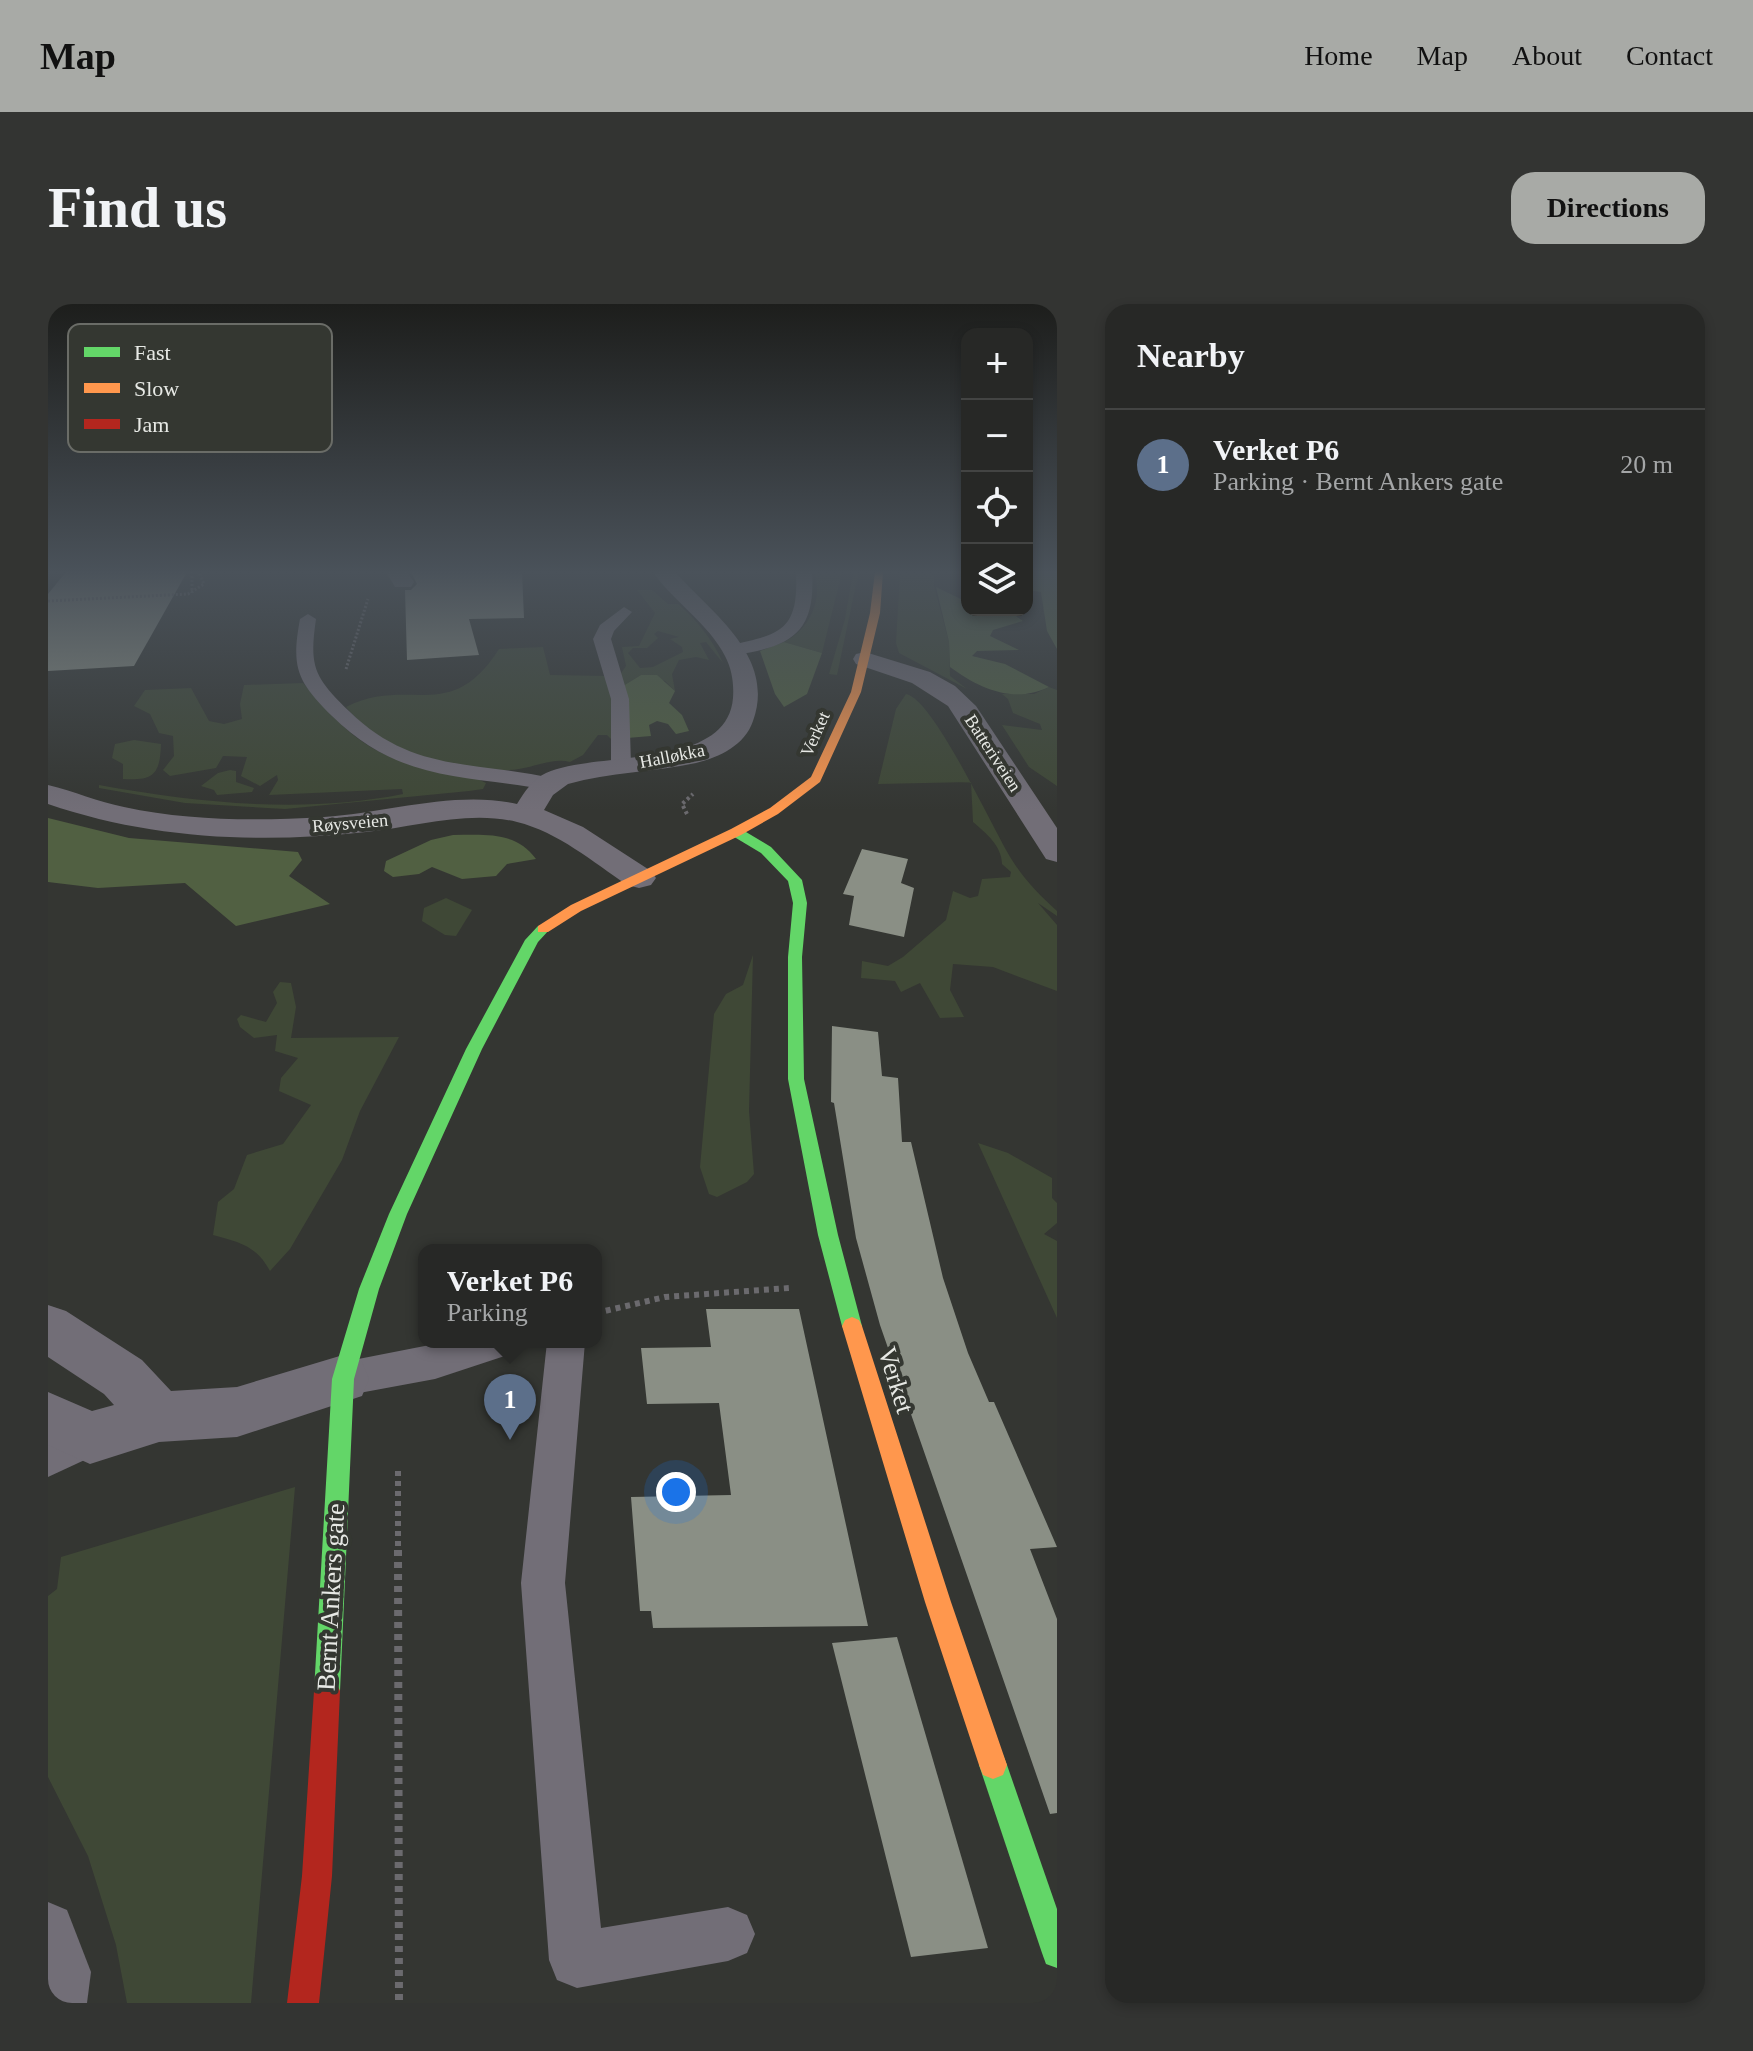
<!DOCTYPE html>
<html lang="en">
<head>
<meta charset="utf-8">
<style>
  :root { --surface:#272826; --page:#333432; --text:#f1f3f6; --muted:#a4a6a7; --line:#434443; --accent:#a8aaa6 }
  body { margin:0; font-family:"Times New Roman",serif; background:var(--page); color:var(--text) }
  .controls { position:absolute; right:24px; top:24px; display:grid; overflow:hidden; border-radius:16px; box-shadow:0 4px 12px #0003 }
  .controls button { width:72px; height:72px; display:grid; place-items:center; padding:0; border:0; border-bottom:2px solid var(--line); background:var(--surface); color:var(--text); font:40px sans-serif }
  .you { position:absolute; left:628px; top:1188px; width:28px; height:28px; margin:-20px; border:6px solid #fff; border-radius:50%; background:#1a73e8; box-shadow:0 0 0 12px #1a73e833 }
  .badge { display:grid; place-items:center; width:52px; height:52px; border-radius:50%; background:var(--accent); color:#fff; font-size:26px; font-weight:700 }
  .pin { position:absolute; translate:-50% -66px; filter:drop-shadow(0 2px 4px #0008) }
  .pin::after { content:''; position:absolute; top:42px; width:28px; height:24px; background:inherit; clip-path:polygon(0 0,100% 0,50% 100%) }
  .popup { position:absolute; left:370px; top:940px; width:184px; height:104px; box-sizing:border-box; display:grid; place-content:center; border-radius:16px; background:var(--surface); filter:drop-shadow(0 2px 6px #0005); font-size:26px; white-space:nowrap; color:var(--muted) }
  .popup b { font-size:30px; color:var(--text) }
  .popup::after { content:''; position:absolute; left:50%; top:100%; margin-left:-16px; border:16px solid transparent; border-top-color:var(--surface) }
  .list { margin:0; padding:0; list-style:none }
  h2 { display:flex; justify-content:space-between; align-items:center; height:104px; margin:0; padding:0 32px; font-size:34px }
  h2 small { font-size:26px; font-weight:400; color:var(--muted) }
  .list li { display:grid; grid-template-columns:52px 1fr auto; gap:24px; align-items:center; box-sizing:border-box; height:112px; padding:0 32px; border-top:2px solid var(--line) }
  .list b { display:block; font-size:30px; white-space:nowrap }
  .list p { margin:0; font-size:26px; white-space:nowrap; color:var(--muted) }
  .list em { font-size:26px; font-style:normal; color:var(--muted) }
  .icon { flex:none; width:44px; height:44px; fill:none; stroke:currentColor; stroke-width:2; stroke-linecap:round; stroke-linejoin:round }
  .map { position:relative; flex:none; width:1009px; height:1699px; overflow:hidden; border-radius:24px }
  header { display:flex; align-items:center; gap:48px; box-sizing:border-box; height:112px; padding:0 40px; background:var(--accent); color:#111 }
  header strong { font-size:38px }
  nav { display:flex; gap:44px; margin-inline-start:auto; font-size:28px }
  .intro { display:flex; align-items:center; justify-content:space-between; box-sizing:border-box; height:192px; padding:0 48px }
  h1 { margin:0; font-size:56px }
  .button { padding:20px 36px; border-radius:24px; background:var(--accent); color:#111; font-size:28px; font-weight:700 }
  main { display:flex; gap:48px; padding:0 48px }
  aside { flex:1; background:var(--surface); border-radius:24px; box-shadow:0 4px 12px #0003 }
  .map>svg:first-child { display:block }
  .green { fill:#3f4836; fill-rule:evenodd }
  .forest { fill:#516042 }
  .building { fill:#8a8f85 }
  .lines { fill:none; stroke-linecap:round; stroke-linejoin:round }
  .path-far3 { stroke:#6b6a6e; stroke-width:3; stroke-dasharray:2 2; stroke-linecap:butt }
  .path-far2 { stroke:#6b6a6e; stroke-width:4; stroke-dasharray:3 3; stroke-linecap:butt }
  .path-far1 { stroke:#6b6a6e; stroke-width:6; stroke-dasharray:5 5; stroke-linecap:butt }
  .path { stroke:#6b6a6e; stroke-width:8; stroke-dasharray:6 6; stroke-linecap:butt }
  .lane { fill:#726e77; fill-rule:evenodd }
  .street { fill:#726e77; fill-rule:evenodd }
  .fast { fill:#63d668; fill-rule:evenodd }
  .slow { fill:#ff974d; fill-rule:evenodd }
  .jam { fill:#b3261e; fill-rule:evenodd }
  .labels { text-anchor:middle; dominant-baseline:central; stroke-width:8; stroke-linejoin:round; paint-order:stroke }
  .far-street-label { font-size:18px; fill:#e7e9e5; stroke:#343731 }
  .near-street-label { font-size:26px; fill:#e7e9e5; stroke:#343731 }
  .key { fill:#343731; stroke:#6a6c67; stroke-width:2 }
  .key-label { font-size:22px; fill:#e7e9e5 }
</style>
</head>
<body>
<header>
<strong>Map</strong>
<nav><a>Home</a><a>Map</a><a>About</a><a>Contact</a></nav>
</header>
<div class="intro"><h1>Find us</h1><a class="button">Directions</a></div>
<main>
<div class="map">
<svg width="1009" height="1699" viewBox="0 0 1009 1699">
  <rect width="100%" height="100%" fill="#343632"/>
  <!-- green -->
  <g class="green">
    <path d="M 766,268 L 794,268 L 774,349 L 736,338 C 761,326 776,295 766,268 Z"/>
    <polygon points="805,268 810,268 810,271 789,371 781,370 797,315"/>
    <polygon points="852,268 886,268 886,282 901,338 902,372 919,385 851,349 848,339"/>
    <path d="M 589,286 L 604,286 L 620,300 L 630,300 C 649,316 665,336 675,359 L 658,338 L 652,339 L 661,356 L 648,353 L 631,356 L 624,370 L 627,387 L 617,377 L 593,371 L 575,382 L 571,372 L 578,362 L 574,343 L 591,342 L 607,309 ZM 610,327 L 631,333 L 622,335 L 634,343 L 635,348 L 605,363 L 592,364 L 580,349 L 585,344 L 599,344 L 610,334 L 606,330 Z"/>
    <path d="M 495,343 L 502,371 L 561,372 L 565,385 L 564,436 L 559,431 L 550,431 L 535,451 L 522,458 C 503,453 481,466 461,466 C 403,466 335,449 298,403 C 361,371 402,422 451,345 Z"/>
    <path d="M 255,379 C 282,410 308,442 349,455 C 378,464 412,465 438,479 L 435,485 L 421,487 L 237,505 L 137,499 L 51,484 L 51,481 C 151,499 255,510 355,490 L 354,485 L 221,491 L 230,476 L 229,471 L 212,482 L 193,472 L 199,453 L 175,452 L 168,464 L 122,472 L 115,466 L 126,452 L 125,432 L 111,429 L 102,410 L 86,402 L 97,386 L 143,384 L 161,417 L 176,420 L 194,415 L 192,400 L 196,381 Z"/>
    <polygon points="1001,383 1009,386 1009,482 981,463 954,421 994,426 992,420 965,409 960,395 954,390 986,390"/>
    <path d="M 858,390 C 886,395 945,526 964,556 C 976,575 992,592 1009,607 L 1009,612 L 990,599 L 1009,621 L 1009,687 L 945,663 L 905,660 L 902,686 L 916,713 L 892,714 L 872,679 L 853,688 L 847,677 L 813,674 L 814,657 L 840,662 L 855,653 L 898,616 L 905,587 L 922,594 L 930,592 L 934,575 L 962,573 L 963,568 L 954,560 C 954,542 938,529 925,518 L 923,478 L 830,480 L 848,405 Z"/>
    <path d="M 86,436 L 113,440 C 112,470 106,477 75,475 L 75,460 L 64,454 L 67,440 Z"/>
    <polygon points="182,466 188,467 188,478 206,484 204,488 169,491 166,486 153,482 170,469"/>
    <polygon points="398,594 424,606 408,632 397,631 374,617 376,604"/>
    <polygon points="705,651 701,807 706,870 699,878 669,893 661,890 652,863 666,710 678,690 695,681"/>
    <path d="M 232,678 L 243,679 L 248,703 L 243,734 L 351,733 L 312,807 L 294,856 L 242,945 L 222,967 C 209,942 191,938 165,931 L 170,898 L 186,885 L 199,851 L 235,840 L 263,801 L 231,787 L 233,774 L 250,754 L 227,747 L 229,731 L 206,734 L 192,723 L 189,715 L 193,711 L 218,718 L 229,699 L 225,688 Z"/>
    <polygon points="930,839 960,849 1004,874 1004,894 1009,899 1009,919 996,930 1009,937 1009,1014"/>
    <polygon points="247,1183 203,1699 79,1699 68,1641 40,1552 0,1473 0,1292 9,1285 13,1253"/>
  </g>
  <!-- forest -->
  <g class="forest">
    <polygon points="979,268 1009,268 1009,345 999,327 993,288 979,286"/>
    <path d="M 888,283 L 919,298 L 919,306 L 962,308 L 975,317 L 945,326 L 942,332 L 971,346 L 929,347 L 924,352 L 957,360 L 1001,383 C 966,400 932,385 902,363 L 901,338 Z"/>
    <polygon points="736,338 774,349 759,390 736,403 727,390 712,347"/>
    <polygon points="593,371 609,371 627,387 621,399 634,411 641,427 628,430 620,420 609,417 601,421 603,432 579,434 575,382"/>
    <polygon points="0,514 81,534 250,548 254,556 241,572 282,600 188,622 137,579 50,584 0,578"/>
    <path d="M 405,531 C 437,531 468,527 488,555 L 459,560 L 448,572 L 414,575 L 384,563 L 371,570 L 345,573 L 336,567 L 338,557 L 383,536 Z"/>
  </g>
  <!-- building -->
  <g class="building">
    <polygon points="18,268 139,268 86,362 0,367 0,290"/>
    <polygon points="363,268 474,268 476,314 421,315 431,351 359,356 357,286 363,286 369,280"/>
    <polygon points="814,545 860,555 853,579 866,584 856,633 801,621 806,592 795,590"/>
    <polygon points="784,722 830,728 834,772 850,774 854,838 863,838 895,974 920,1049 941,1098 946,1098 1009,1243 982,1245 1009,1315 1009,1509 1002,1510 832,1021 808,934 786,799 783,798"/>
    <polygon points="658,1005 751,1005 820,1322 605,1324 603,1307 592,1307 583,1193 683,1191 671,1099 599,1100 593,1044 663,1043"/>
    <polygon points="849,1333 940,1644 863,1653 784,1339"/>
  </g>
  <g class="lines">
    <!-- path-far3 -->
    <g class="path-far3">
      <polyline points="144,268 144,289"/>
      <polyline points="0,297 140,290 156,280 151,268"/>
      <polyline points="298,365 320,295"/>
    </g>
    <!-- path-far2 -->
    <polyline class="path-far2" points="639,510 634,500 645,490"/>
    <!-- path-far1 -->
    <g class="path-far1">
      <polyline points="548,1009 617,993 741,984"/>
      <polyline points="350,1167 350,1248"/>
    </g>
    <!-- path -->
    <polyline class="path" points="350,1246 351,1699"/>
    <!-- lane -->
    <g class="lane">
      <path d="M 748,268 L 764,268 C 768,330 742,343 686,351 L 680,350 L 677,346 L 680,342 C 731,330 751,329 748,268 Z"/>
      <polygon points="576,303 584,308 566,327 563,335 581,395 583,461 573,467 563,461 563,395 545,335 552,321"/>
      <path d="M 260,310 L 268,315 C 261,363 266,373 301,407 C 365,470 427,456 507,475 L 510,480 L 507,485 L 499,486 C 413,470 351,478 284,412 C 249,377 243,364 252,315 Z"/>
      <polygon points="397,1038 469,1038 463,1050 387,1075 295,1092 281,1087 276,1075 281,1063 295,1058"/>
      <polygon points="499,1038 537,1038 517,1279 553,1624 680,1603 699,1611 707,1630 699,1649 680,1657 529,1684 509,1676 501,1656 473,1279"/>
      <polygon points="42,1115 56,1121 62,1134 56,1147 0,1173 0,1133"/>
      <polygon points="0,1598 19,1606 43,1668 39,1699 0,1699"/>
    </g>
    <!-- street -->
    <g class="street">
      <polygon points="338,268 359,268 366,278 363,283 347,283"/>
      <path d="M 605,268 L 627,268 C 665,310 728,353 705,417 C 697,441 672,453 648,459 C 606,468 562,468 520,480 L 505,491 L 496,506 L 535,523 L 603,567 L 608,574 L 603,581 L 591,584 L 579,581 C 545,558 510,528 469,518 C 420,506 367,523 318,528 C 211,540 102,535 0,500 L 0,481 C 26,487 50,498 76,503 C 141,517 209,517 276,513 C 339,509 407,486 469,500 C 477,487 485,475 498,469 C 549,446 679,467 685,394 C 686,380 684,365 677,352 C 661,320 626,298 605,268 Z"/>
      <polygon points="817,348 882,368 907,382 928,402 1009,524 1009,558 998,555 900,402 864,379 808,360 805,355 808,350"/>
      <polygon points="0,1001 18,1007 94,1056 123,1087 189,1083 295,1051 314,1058 321,1075 314,1092 189,1133 111,1138 42,1160 0,1141 0,1088 44,1107 66,1101 56,1090 0,1053"/>
    </g>
    <!-- fast -->
    <g class="fast">
      <polygon points="683,525 693,525 723,543 754,576 759,599 754,653 756,775 790,931 814,1022 811,1028 804,1031 797,1028 794,1022 770,931 740,775 740,653 745,599 740,577 713,549 683,531"/>
      <polygon points="495,621 502,625 490,638 434,745 359,910 331,985 306,1075 292,1387 288,1396 279,1400 270,1396 266,1387 284,1075 311,985 341,910 418,745 477,636 490,622"/>
      <polygon points="945,1447 955,1451 959,1461 1009,1605 1009,1664 998,1660 994,1649 931,1461 935,1451"/>
    </g>
    <!-- slow -->
    <g class="slow">
      <polygon points="827,268 835,268 832,309 813,388 772,478 730,510 693,531 533,607 500,628 490,628 490,622 523,601 683,525 722,504 763,473 803,388 822,309"/>
      <polygon points="804,1013 811,1016 814,1022 903,1298 959,1461 955,1471 945,1475 935,1471 931,1461 877,1298 794,1022 797,1016"/>
    </g>
    <!-- jam -->
    <polygon class="jam" points="279,1374 288,1378 292,1387 284,1572 271,1699 239,1699 254,1572 266,1387 270,1378"/>
  </g>
  <!-- sky -->
  <linearGradient id="sky" x2="0" y2="1"><stop stop-color="#1d1e1c"/><stop offset="0.53" stop-color="#4a525a"/><stop offset="1" stop-color="#4a525a" stop-opacity="0"/></linearGradient>
  <rect width="1009" height="506" fill="url(#sky)"/>
  <g class="labels">
    <!-- far-street labels -->
    <g class="far-street-label">
      <text transform="translate(767 430) rotate(-66)">Verket</text>
      <text transform="translate(945 449) rotate(57)">Batteriveien</text>
      <text transform="translate(624 452) rotate(-11)">Halløkka</text>
      <text transform="translate(302 519) rotate(-5)">Røysveien</text>
    </g>
    <!-- near-street labels -->
    <g class="near-street-label">
      <text transform="translate(848 1076) rotate(73)">Verket</text>
      <text transform="translate(283 1293) rotate(-87)">Bernt Ankers gate</text>
    </g>
  </g>
  <!-- legend -->
  <rect x="20" y="20" width="264" height="128" rx="12" class="key"/>
  <rect x="36" y="43" width="36" height="10" fill="#63d668"/>
  <rect x="36" y="79" width="36" height="10" fill="#ff974d"/>
  <rect x="36" y="115" width="36" height="10" fill="#b3261e"/>
  <g class="key-label">
    <text x="86" y="56">Fast</text>
    <text x="86" y="92">Slow</text>
    <text x="86" y="128">Jam</text>
  </g>
</svg>
<div class="controls">
<button>+</button>
<button>−</button>
<button><svg class="icon" aria-label="locate" viewBox="0 0 24 24"><circle cx="12" cy="12" r="6"/><path d="M12 2v4M12 18v4M2 12h4M18 12h4"/></svg></button>
<button><svg class="icon" aria-label="layers" viewBox="0 0 24 24"><path d="M12 4l9 5-9 5-9-5zM3 14l9 5 9-5"/></svg></button>
</div>
<div class="you"></div>
<div class="pin badge" style="left:462px;top:1136px;background:#5c6f8a">1</div>
<div class="popup"><b>Verket P6</b>Parking</div>
</div>
<aside>
<h2>Nearby<small></small></h2>
<ul class="list">
<li><span class="badge" style="background:#5c6f8a">1</span><div><b>Verket P6</b><p>Parking · Bernt Ankers gate</p></div><em>20 m</em></li>
</ul>
</aside>
</main>
</body>
</html>
